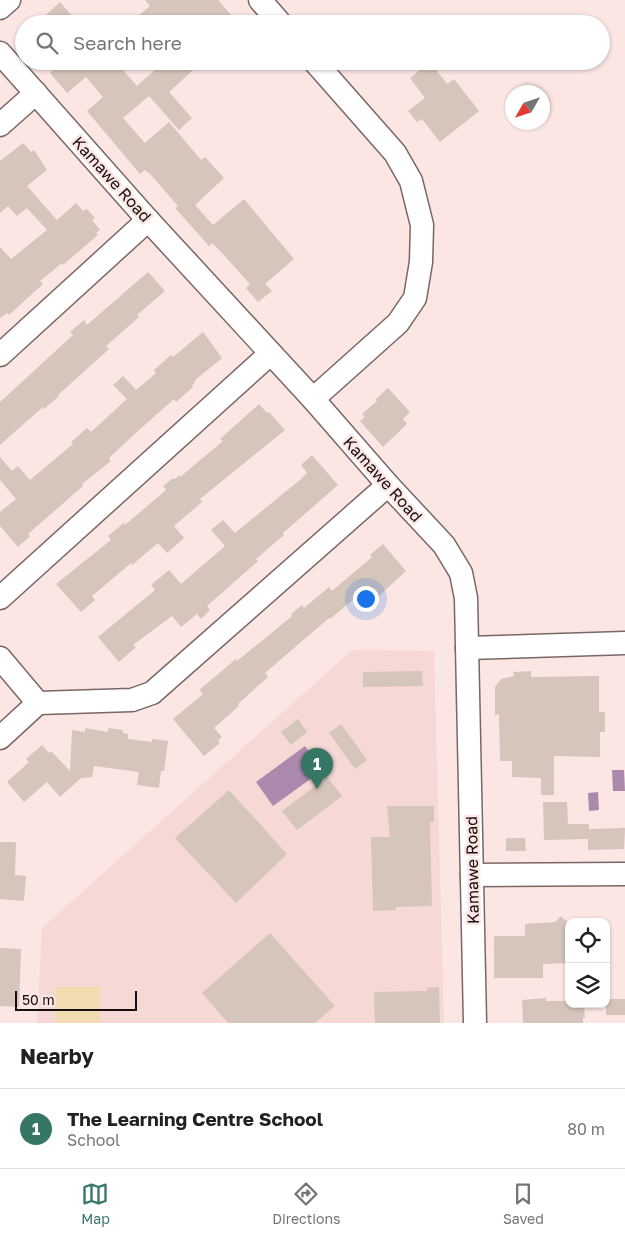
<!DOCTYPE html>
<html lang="en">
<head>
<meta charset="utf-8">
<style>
  :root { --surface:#fff; --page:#f6f6f6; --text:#202124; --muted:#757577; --line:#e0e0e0; --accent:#357665 }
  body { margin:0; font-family:"Golos Text",sans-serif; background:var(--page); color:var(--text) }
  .controls { position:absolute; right:15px; bottom:15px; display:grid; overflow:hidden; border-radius:10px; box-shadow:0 1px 4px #0004 }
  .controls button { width:45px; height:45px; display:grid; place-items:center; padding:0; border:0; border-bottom:1px solid var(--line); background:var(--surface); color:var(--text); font:25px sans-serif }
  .compass { position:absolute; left:505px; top:85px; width:45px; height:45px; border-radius:50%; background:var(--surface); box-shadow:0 1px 4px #0004; rotate:231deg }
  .scale { position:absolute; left:15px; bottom:12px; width:122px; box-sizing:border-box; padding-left:5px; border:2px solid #160f0f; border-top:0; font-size:14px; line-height:18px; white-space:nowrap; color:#160f0f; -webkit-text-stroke:4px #fce6e4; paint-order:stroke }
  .you { position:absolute; left:365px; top:598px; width:18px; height:18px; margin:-12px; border:4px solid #fff; border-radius:50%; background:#1a73e8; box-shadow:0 0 0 8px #1a73e833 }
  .badge { display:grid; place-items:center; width:32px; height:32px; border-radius:50%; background:var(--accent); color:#fff; font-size:16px; font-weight:700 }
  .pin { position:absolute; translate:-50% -41px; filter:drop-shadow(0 1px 2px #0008) }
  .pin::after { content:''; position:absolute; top:26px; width:18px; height:15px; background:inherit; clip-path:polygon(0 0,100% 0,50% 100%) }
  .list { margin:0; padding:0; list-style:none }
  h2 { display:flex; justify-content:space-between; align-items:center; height:65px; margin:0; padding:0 20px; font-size:21px }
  h2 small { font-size:16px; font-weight:400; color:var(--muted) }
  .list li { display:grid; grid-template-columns:32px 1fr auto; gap:15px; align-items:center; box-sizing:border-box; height:80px; padding:0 20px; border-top:1px solid var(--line) }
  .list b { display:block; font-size:19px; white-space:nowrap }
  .list p { margin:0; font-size:16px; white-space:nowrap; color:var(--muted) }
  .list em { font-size:16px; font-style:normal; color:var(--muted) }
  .icon { flex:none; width:28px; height:28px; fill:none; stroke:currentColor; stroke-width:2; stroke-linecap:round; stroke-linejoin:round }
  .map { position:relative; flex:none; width:625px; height:1023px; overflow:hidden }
  .search { position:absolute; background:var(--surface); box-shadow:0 1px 4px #0004; left:15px; right:15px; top:15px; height:55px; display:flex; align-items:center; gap:12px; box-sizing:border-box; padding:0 18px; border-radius:28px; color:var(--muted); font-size:19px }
  .sheet { height:145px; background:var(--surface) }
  nav { display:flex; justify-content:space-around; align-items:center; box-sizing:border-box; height:70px; border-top:1px solid var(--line); background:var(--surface); font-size:14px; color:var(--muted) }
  nav a { display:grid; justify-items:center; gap:2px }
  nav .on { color:var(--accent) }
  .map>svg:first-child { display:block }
  .built { fill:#f6d8d5 }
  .green { fill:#f1dcb2 }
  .water { fill:#ac8aae }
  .building { fill:#d6c5bb }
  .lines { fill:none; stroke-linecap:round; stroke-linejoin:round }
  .minor-casing { stroke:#796765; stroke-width:25 }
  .minor { stroke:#fff; stroke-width:22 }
  .labels { text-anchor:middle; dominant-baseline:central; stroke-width:5; stroke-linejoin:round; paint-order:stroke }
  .street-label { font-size:16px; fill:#160f0f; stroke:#fce6e4 }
</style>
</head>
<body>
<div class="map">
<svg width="625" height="1023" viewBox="0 0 625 1023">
  <rect width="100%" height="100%" fill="#fce6e4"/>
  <!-- built -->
  <polygon class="built" points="352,650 434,651 444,1023 37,1023 42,928"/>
  <!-- green -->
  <rect class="green" x="56" y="987" width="44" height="36"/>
  <!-- water -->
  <g class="water">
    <polygon points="305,746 323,770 273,806 256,782"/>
    <polygon points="612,770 624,770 625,791 613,791"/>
    <polygon points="598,792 599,810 589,811 588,793"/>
  </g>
  <!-- building -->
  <g class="building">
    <polygon points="145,0 218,0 232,16 223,24 128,24 150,6"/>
    <polygon points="60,2 79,24 36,24"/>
    <polygon points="63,61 115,61 137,86 165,61 203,61 169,92 192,118 179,130 149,96 123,118 145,143 169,122 201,160 205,157 224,178 195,205 213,225 244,199 294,259 265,284 272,291 258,302 246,288 250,284 222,253 212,243 209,246 175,208 178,206 151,175 145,170 140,174 87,111 103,97 86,77 67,93 50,73"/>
    <polygon points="430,62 447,84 454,79 479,111 440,142 422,119 417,122 408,111 425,98 410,78"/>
    <polygon points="23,143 31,152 34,150 47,170 27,186 57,220 76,203 83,211 87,209 95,218 92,220 100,230 96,233 98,235 63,265 62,263 40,281 43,284 9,315 7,313 0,318 0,247 11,259 47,230 27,208 17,216 8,206 0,213 0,161"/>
    <polygon points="148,272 165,291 137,315 139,317 106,346 109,349 58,395 59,396 44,409 43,407 0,445 0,402 73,335 70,332 84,320 87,325"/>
    <polygon points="203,332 222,358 194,381 195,382 192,386 193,387 176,402 174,399 139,430 111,456 109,459 111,461 82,484 83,486 28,534 30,536 18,547 0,526 0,512 16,499 0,480 0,457 12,471 18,466 30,480 73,444 71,442 87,428 91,432 127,399 113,385 123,376 136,390 156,373 154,370 171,355 173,357"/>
    <polygon points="388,388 410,412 403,419 407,424 383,447 360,421 365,417 362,414 377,401 376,399"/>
    <polygon points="259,404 267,413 269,412 285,430 200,499 202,502 174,526 184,538 167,553 158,543 132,565 131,563 92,596 95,600 81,612 56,584 111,540 108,536 124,523 125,525 166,490 163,486 173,478 175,479 179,475 180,477 223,441 220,439"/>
    <polygon points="312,455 338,485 283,533 284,535 256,559 258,561 207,606 210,610 201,619 197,614 181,627 172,616 133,645 136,647 119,662 98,637 155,590 151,585 169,570 181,584 225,546 211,530 223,520 235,533 301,479 307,473 301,465"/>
    <polygon points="383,544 406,571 366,608 356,597 330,619 329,618 265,673 268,677 238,704 239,706 214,728 222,737 218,741 220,743 204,756 173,719 203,694 199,690 236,659 237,661 269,635 292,616 291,614 302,605 304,608 329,587 332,591 372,557 370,555"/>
    <polygon points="422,671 423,686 363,687 363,672"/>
    <polygon points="531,671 531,677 599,676 599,712 605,712 605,732 600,732 600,757 554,756 554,795 541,795 541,778 512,777 512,761 500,761 499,714 495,715 495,687 501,679 514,676 513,672"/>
    <polygon points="298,719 307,732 291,745 281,732"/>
    <polygon points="341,724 367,760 355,769 329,733"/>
    <polygon points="85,728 108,732 108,728 123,730 123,733 128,734 128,739 152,742 152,739 168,741 164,771 161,771 159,788 137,785 139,772 94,766 92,777 81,778 60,797 47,782 24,802 7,782 29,762 26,759 42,745 49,753 51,751 70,771 72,730 85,732"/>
    <polygon points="327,777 342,796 297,830 282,811"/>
    <polygon points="229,790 287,854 236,903 175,838"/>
    <polygon points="543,802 567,802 568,824 589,824 589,829 625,828 624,849 588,850 588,839 544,840"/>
    <polygon points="387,806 434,806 434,822 430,822 432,906 396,907 396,910 373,911 371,837 390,837"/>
    <polygon points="506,838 525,838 526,851 506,851"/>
    <polygon points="0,842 16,842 15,875 26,876 24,901 0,899"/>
    <polygon points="561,916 569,924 569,963 543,964 543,978 494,978 494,936 525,936 525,924 555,922"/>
    <polygon points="270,933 335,1006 315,1023 228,1023 202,993"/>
    <polygon points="0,948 21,949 19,1007 0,1006"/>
    <polygon points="439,987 440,1023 375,1023 374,992 427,991 427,988"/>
    <polygon points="546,998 546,1001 569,1001 569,1004 584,1004 585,1018 583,1018 583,1023 523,1023 522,1000"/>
    <rect x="606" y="999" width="19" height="16"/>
  </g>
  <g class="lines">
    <!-- minor casing -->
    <g class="minor-casing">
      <g id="minor">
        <polyline points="260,0 281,24"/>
        <polyline points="0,8 9,0"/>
        <polyline points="0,53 148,220 313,399 388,485 444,545 461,573 466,598 475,1023"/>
        <polyline points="0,125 36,93"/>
        <polyline points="0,355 148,220"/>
        <polyline points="313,399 398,323 415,298 421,262 422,225 411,181 395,153 314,61"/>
        <polyline points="0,598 270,354"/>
        <polyline points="467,648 625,643"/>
        <polyline points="0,658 38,703"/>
        <polyline points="38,703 132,700 152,693 388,485"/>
        <polyline points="0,738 38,703"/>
        <polyline points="472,875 625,874"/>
      </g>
    </g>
    <!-- minor -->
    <use href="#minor" class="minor"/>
  </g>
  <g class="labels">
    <!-- street labels -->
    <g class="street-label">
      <text transform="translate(112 179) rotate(48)">Kamawe Road</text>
      <text transform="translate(383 479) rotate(48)">Kamawe Road</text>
      <text transform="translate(472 870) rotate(-91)">Kamawe Road</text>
    </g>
  </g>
</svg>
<div class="controls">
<button><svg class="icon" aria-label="locate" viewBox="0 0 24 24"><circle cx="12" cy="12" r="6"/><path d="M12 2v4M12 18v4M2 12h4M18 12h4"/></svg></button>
<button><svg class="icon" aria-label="layers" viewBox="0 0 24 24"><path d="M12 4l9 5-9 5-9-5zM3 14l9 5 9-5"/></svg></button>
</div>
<svg class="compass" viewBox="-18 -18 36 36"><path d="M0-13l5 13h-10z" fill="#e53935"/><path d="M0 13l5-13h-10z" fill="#757577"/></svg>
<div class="scale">50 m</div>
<div class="you"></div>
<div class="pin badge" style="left:317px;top:789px">1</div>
<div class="search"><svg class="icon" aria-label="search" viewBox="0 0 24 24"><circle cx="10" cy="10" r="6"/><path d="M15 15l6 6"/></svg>Search here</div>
</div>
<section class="sheet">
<h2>Nearby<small></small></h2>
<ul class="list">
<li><span class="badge">1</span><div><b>The Learning Centre School</b><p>School</p></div><em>80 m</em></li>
</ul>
</section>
<nav>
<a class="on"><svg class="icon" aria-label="map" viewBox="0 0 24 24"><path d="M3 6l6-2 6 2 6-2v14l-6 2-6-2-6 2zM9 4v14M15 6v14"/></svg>Map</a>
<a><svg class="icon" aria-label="directions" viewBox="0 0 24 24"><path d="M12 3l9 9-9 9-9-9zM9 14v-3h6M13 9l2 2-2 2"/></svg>Directions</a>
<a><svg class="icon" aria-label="saved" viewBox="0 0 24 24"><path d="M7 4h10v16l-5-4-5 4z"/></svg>Saved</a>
</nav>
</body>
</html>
